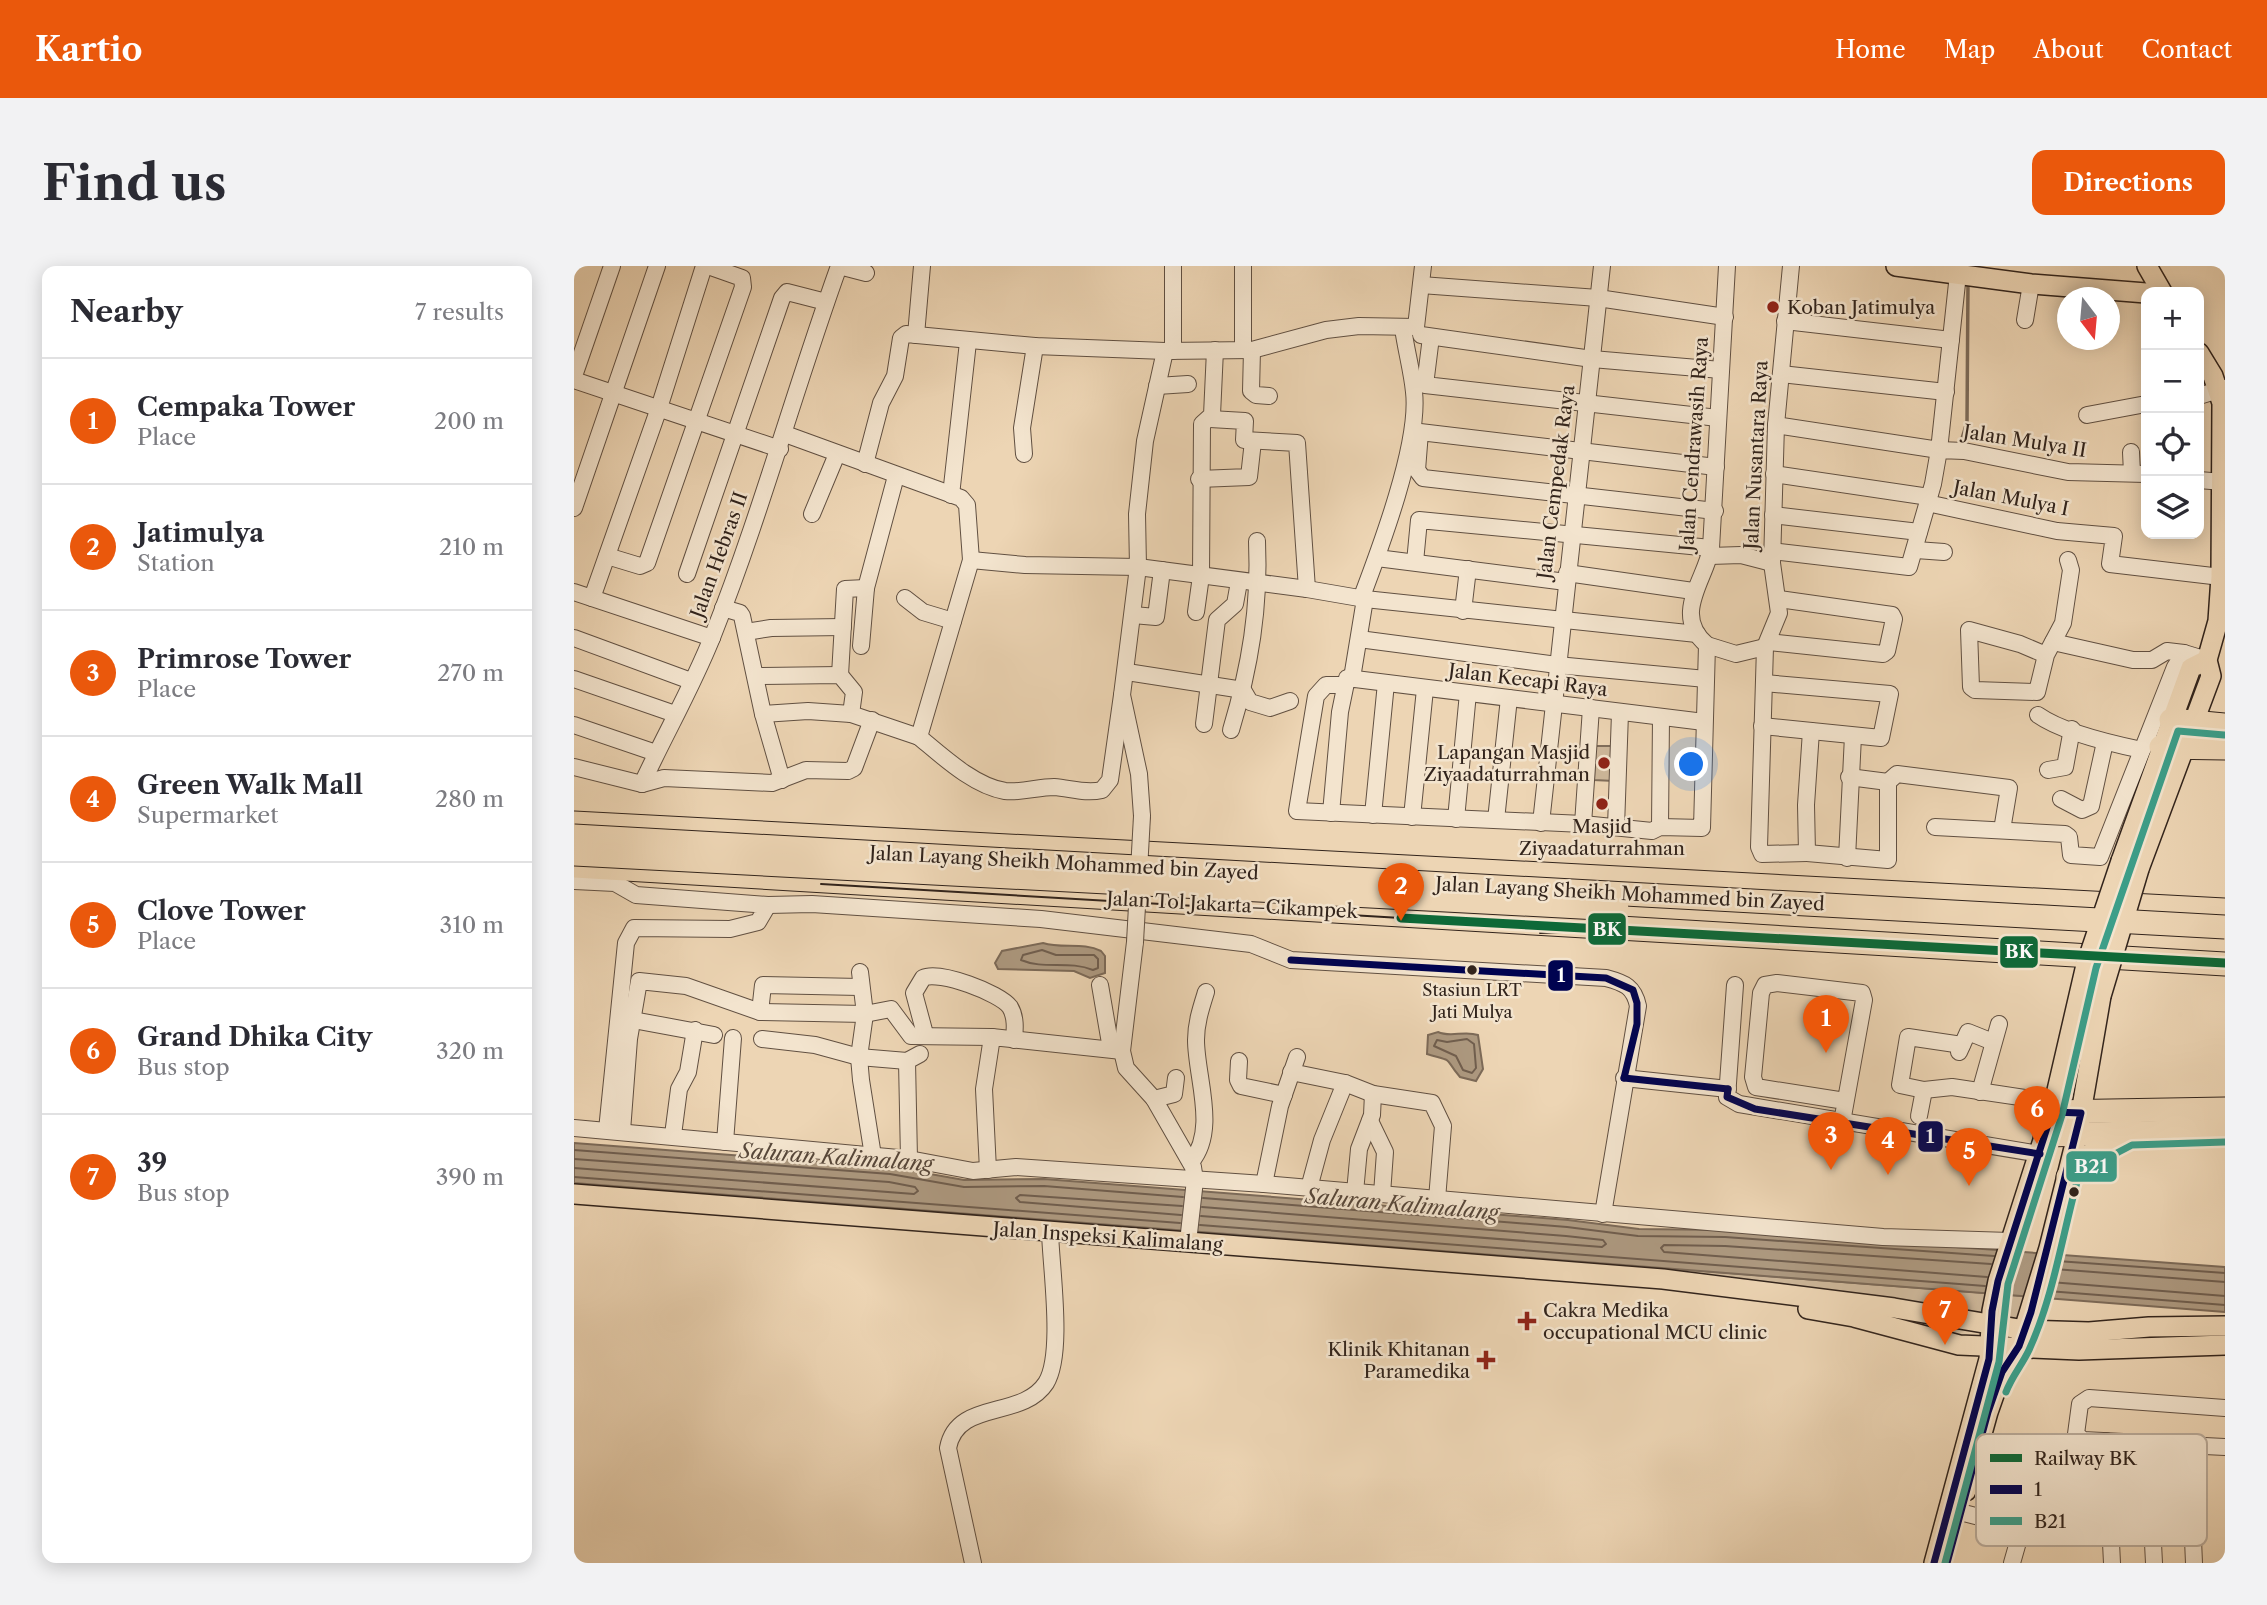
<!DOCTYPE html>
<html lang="en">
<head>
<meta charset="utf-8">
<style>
	body { margin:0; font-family:"Libre Caslon Text",serif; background:#f2f2f3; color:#2b2b33 }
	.controls { position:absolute; right:21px; top:21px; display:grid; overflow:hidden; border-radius:14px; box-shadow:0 4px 18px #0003 }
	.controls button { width:63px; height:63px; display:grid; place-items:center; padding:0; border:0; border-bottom:2px solid #e1e1e2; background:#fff; color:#2b2b33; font:35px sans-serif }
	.compass { position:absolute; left:1483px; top:21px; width:63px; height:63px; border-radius:50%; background:#fff; box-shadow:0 4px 18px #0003; rotate:164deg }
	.you { position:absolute; left:1118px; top:499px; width:24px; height:24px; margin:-18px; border:5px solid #fff; border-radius:50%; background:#1a73e8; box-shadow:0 0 0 10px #1a73e833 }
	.badge { display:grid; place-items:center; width:46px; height:46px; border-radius:50%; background:#ea580c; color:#fff; font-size:23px; font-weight:700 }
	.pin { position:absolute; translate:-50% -58px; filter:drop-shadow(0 2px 4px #0008) }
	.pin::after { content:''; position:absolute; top:37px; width:24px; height:21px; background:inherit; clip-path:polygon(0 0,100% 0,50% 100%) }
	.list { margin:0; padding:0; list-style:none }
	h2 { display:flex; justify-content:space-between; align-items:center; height:91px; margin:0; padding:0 28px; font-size:30px }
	h2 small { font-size:23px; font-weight:400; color:#7c7c81 }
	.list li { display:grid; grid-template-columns:46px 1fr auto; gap:21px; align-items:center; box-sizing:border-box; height:126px; padding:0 28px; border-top:2px solid #e1e1e2 }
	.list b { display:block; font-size:26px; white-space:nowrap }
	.list p { margin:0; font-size:23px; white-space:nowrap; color:#7c7c81 }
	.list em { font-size:23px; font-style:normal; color:#7c7c81 }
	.icon { flex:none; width:38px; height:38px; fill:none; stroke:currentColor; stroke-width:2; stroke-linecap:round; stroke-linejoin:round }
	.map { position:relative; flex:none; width:1651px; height:1297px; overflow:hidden; border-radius:14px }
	header { display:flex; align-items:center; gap:42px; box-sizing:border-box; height:98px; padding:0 35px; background:#ea580c; color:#fff }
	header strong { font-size:33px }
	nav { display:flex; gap:38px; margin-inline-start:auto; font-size:24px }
	.intro { display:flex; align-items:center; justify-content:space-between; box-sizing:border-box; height:168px; padding:0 42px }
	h1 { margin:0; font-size:49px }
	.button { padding:18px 32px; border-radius:14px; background:#ea580c; color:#fff; font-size:24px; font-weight:700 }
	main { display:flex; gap:42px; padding:0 42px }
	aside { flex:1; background:#fff; border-radius:14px; box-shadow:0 4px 18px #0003 }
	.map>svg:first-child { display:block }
</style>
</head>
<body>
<header>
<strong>Kartio</strong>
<nav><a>Home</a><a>Map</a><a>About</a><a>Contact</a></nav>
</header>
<div class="intro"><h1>Find us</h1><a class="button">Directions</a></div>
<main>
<aside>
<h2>Nearby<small>7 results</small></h2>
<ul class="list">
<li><span class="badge">1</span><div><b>Cempaka Tower</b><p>Place</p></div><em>200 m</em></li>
<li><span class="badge">2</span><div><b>Jatimulya</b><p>Station</p></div><em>210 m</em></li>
<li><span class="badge">3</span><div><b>Primrose Tower</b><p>Place</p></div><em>270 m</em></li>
<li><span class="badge">4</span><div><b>Green Walk Mall</b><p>Supermarket</p></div><em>280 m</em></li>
<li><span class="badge">5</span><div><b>Clove Tower</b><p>Place</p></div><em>310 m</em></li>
<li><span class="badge">6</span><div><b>Grand Dhika City</b><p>Bus stop</p></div><em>320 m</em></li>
<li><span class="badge">7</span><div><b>39</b><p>Bus stop</p></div><em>390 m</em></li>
</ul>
</aside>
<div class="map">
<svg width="1651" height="1297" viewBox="0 0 1651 1297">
	<rect width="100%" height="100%" fill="#edd5b4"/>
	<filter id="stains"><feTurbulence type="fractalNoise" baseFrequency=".00286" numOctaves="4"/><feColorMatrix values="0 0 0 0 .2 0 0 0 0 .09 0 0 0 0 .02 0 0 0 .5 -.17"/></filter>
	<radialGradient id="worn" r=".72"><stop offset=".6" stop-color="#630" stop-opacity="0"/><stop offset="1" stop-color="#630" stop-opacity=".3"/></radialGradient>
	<g fill="#cdb79a" stroke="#806e5b" stroke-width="2">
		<path d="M1021,480H1041L1040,515L1020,514Z"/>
		<path d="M0,917L1462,1031L1451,1064L1204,1027L0,928Z"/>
	</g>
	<g fill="#ad9980" stroke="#7c6a58" stroke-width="2">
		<path d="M469,677C488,683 509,676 527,685L531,690V707L516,712L500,705L424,703L421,697L428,685Z"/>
		<path d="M864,766C877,772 890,764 904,769L909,803L902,815L886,811C868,790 883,797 853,788L854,769Z"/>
		<path d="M0,877L317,901L390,914L470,913L994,954L1065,963L1151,964L1651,1001V1046L0,917Z"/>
	</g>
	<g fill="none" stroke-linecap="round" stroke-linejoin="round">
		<g stroke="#705e4e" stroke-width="2">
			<path d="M468,684L482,689H520L524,693V702L519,704C495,694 470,704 447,694L449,689Z"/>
			<path d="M893,773L900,778L902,802L898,807L889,804L882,790L860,780L863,774L873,776Z"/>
			<path d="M0,884L316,908L390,921L470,920L609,931"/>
			<path d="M0,893L315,916L341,921L344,925L340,928L0,902"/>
			<path d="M0,911L606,957"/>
			<path d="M629,932L993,961L1064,970L1151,971L1420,990"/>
			<path d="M607,949L446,936L442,932L446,929L608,940"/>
			<path d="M627,950L1028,981L1032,978L1029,974L992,970L628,941"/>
			<path d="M626,959L1411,1020"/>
			<path d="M1483,995L1651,1007"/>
			<path d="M1480,1003L1651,1016"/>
			<path d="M1413,1011L1090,986L1087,982L1090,979L1151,980L1417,998"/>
			<path d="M1476,1016L1651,1030"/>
			<path d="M1474,1025L1651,1039"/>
		</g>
		<path stroke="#7c6a58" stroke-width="3.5" d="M1386,179L1393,156L1394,16"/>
		<defs>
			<g id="minor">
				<path d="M265,0L292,7"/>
				<path d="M599,0V85"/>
				<path d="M669,0V84"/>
				<path d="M1217,0L1202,159L1198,297L1205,347L1191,381L1185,581L1188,588L1233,587L1232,539L1237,465"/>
				<path d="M847,19L1024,32L1151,51"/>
				<path d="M1451,54L1457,18"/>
				<path d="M1211,55L1377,74"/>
				<path d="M842,61L849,0"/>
				<path d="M342,69L348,0"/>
				<path d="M847,69L1018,93L1147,104"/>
				<path d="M857,71L851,119L1144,152"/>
				<path d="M678,84L677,125L682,129L695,130"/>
				<path d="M1207,108L1372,126"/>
				<path d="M0,110L38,0"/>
				<path d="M0,114L206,183"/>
				<path d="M583,120L614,118"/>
				<path d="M1625,130L1651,122"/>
				<path d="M1513,149L1572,138"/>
				<path d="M636,153L671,155L670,174L723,177L733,323"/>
				<path d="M1202,159L1365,184L1384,8"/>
				<path d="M211,168L387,232L393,239L397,294L345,471C368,490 400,520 431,525C447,527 464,521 480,521C496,522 511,528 528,524L536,514L548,429"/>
				<path d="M1557,186L1558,207"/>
				<path d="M450,188L448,162L461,80"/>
				<path d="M291,198L307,137L321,110L327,72L332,68L461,80L591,85L678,84L752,64L785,60L842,61"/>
				<path d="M1200,208L1355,231"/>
				<path d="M625,213L675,211L679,175"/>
				<path d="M1625,214L1649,216"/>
				<path d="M377,229L394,76"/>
				<path d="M1353,237L1483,265L1540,270L1536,298L1647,311"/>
				<path d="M0,242L83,0"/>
				<path d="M1141,245L849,212L843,204L846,166L1142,201"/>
				<path d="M238,248L263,188"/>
				<path d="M1199,249L1345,266"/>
				<path d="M1342,284L1370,286"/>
				<path d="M1198,285L1335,301L1359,218L1365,184L1390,185L1494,206L1572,208"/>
				<path d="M33,290L66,300L73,297L169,21L168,12L134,0"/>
				<path d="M1136,290L1167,289L1198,297"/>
				<path d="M803,292L992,316"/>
				<path d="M397,294L451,299L564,301L733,323L791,333L1123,368"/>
				<path d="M841,296L845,254L1137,282"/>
				<path d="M993,307L1119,325"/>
				<path d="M113,308L208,32L213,26L252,36"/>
				<path d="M0,326L138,372"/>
				<path d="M18,332L85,142L130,0"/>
				<path d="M331,332L349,346L379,355"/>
				<path d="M787,333C806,283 846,177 840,126C838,105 832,84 829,62"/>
				<path d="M149,342L166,347L168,350L189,448L208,514"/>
				<path d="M889,345L894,303"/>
				<path d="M622,346L627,310L628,158L638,149L641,84"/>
				<path d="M559,349L582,351L588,304"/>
				<path d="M172,366L197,362L269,361"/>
				<path d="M0,372L117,415"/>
				<path d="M785,373L983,399L1132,413"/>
				<path d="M1195,376L1309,388L1313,385L1320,353L1318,349L1205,333"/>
				<path d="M1479,376L1559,394H1578L1593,385L1610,387"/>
				<path d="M1133,379L1162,388L1191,381"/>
				<path d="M287,380L292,322L322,210"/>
				<path d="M1472,389L1446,378L1395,364L1397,421L1401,424L1463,426L1472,389L1489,357L1497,304L1494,294"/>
				<path d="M553,406L669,424L676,436L696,442L716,435"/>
				<path d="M266,409L271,323L292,322"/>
				<path d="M182,410L266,409L280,426L277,448"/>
				<path d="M778,412L791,333"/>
				<path d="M0,413L101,448"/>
				<path d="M771,419H752L742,430L723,545L1009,558L1078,565L1086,561L1128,562L1133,379C1097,349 1132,313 1137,282L1153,0"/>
				<path d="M189,448L234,445L277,448L345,471"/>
				<path d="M1464,449C1488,466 1539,478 1568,484"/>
				<path d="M630,458L643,354L661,338L665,316"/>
				<path d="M0,459L82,487"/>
				<path d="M1188,460L1307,472L1316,428L1190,417"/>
				<path d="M657,464C676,401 686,341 683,275"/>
				<path d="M0,501L68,518L90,512L198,517L232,504L274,505L280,502L298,454"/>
				<path d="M1474,504L1491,501L1498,463"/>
				<path d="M1275,511L1314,516"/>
				<path d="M68,518C91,468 119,420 139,369C187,248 221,122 265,0"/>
				<path d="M1487,533L1508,544L1517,540L1531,476"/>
				<path d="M757,547L766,446L773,412L1130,456"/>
				<path d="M799,549L812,417"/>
				<path d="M568,550L565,508L548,429L564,301L563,248L571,175L591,85"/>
				<path d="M838,551L851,423"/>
				<path d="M882,553L894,427"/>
				<path d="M922,554L935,432"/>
				<path d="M967,557L1028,0"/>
				<path d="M1009,558L1017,442"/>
				<path d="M1042,561L1046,447"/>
				<path d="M1086,561L1087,451"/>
				<path d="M1361,561L1491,568L1495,571L1497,589L1526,591L1601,401L1610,387L1633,394"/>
				<path d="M1233,587L1314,594V516L1323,508L1435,522L1428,564"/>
				<path d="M1273,592L1279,470"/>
				<path d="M0,615L41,617L62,629L194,639L184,656L156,663L60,662L52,677L33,864"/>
				<path d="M194,639L238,638L467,653L677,678L717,694L1032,712C1051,717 1060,721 1064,740L1029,948"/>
				<path d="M561,676L548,785L552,802L580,833L619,901L621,914L614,976"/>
				<path d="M286,706L291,748L285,791L287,814L299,890"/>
				<path d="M526,719L537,783"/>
				<path d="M1161,719L1153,831L1165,838L1466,888"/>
				<path d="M186,746L189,719L286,721"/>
				<path d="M59,754L140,769"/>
				<path d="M351,768L340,727L349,712C365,704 426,727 436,741C442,751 441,763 440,774"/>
				<path d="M188,773L241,779L285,791L333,795"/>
				<path d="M1388,779L1334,771L1326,819L1350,824L1378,821L1465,834"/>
				<path d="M1385,786L1394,766L1419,776"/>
				<path d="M665,795L664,814L667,820L710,829"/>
				<path d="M717,806L771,817L799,828L858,837L869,860L863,933"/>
				<path d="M1050,812L1154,823"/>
				<path d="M1406,826L1425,758"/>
				<path d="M580,833L600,828L602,812"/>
				<path d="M1345,850L1350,824"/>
				<path d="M796,855L811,886L808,928"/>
				<path d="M1268,856L1290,734L1288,727L1203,717L1191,719L1187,727L1179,811L1182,821L1271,835"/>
				<path d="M0,862L335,893L399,905L442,901L690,918L1309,971L1436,975"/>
				<path d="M48,865L55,773L65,715L112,720L186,746L291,748L317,743L337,770L418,771"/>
				<path d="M99,869L105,823L114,806L121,764"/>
				<path d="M151,876L159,772"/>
				<path d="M335,893L333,795L346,788"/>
				<path d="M617,896C644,864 622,811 622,774C622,757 627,742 632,726"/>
				<path d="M414,904L410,823L418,771L548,785"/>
				<path d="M690,918L706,840L723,791"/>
				<path d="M735,922L748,874L771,817"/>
				<path d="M781,926L785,883L798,849L799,828"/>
				<path d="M1651,1142L1515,1132L1506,1138L1502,1168L1509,1174L1651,1181"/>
				<path d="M1532,1175L1538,1297"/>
				<path d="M1574,1177L1580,1297"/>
				<path d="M1615,1179L1620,1297"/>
				<path d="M1386,1246L1448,1262L1438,1297"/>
				<path d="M399,1297L374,1182C383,1133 448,1154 472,1117C490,1088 477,1003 476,966"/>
			</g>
			<g id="major">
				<path d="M1322,0L1457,18L1572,27"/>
				<path d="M1573,0L1588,26"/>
				<path d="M1547,595L1617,402L1633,394"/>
				<path d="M1565,603L1637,410L1633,394L1644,355L1647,311L1648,137L1639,110L1625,87"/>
				<path d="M0,928L1089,1013L1320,1042L1451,1064L1515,1066L1575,1061L1651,1060"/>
				<path d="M1234,1043L1280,1051L1385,1079L1505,1084L1651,1079"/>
				<path d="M1392,1225L1414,1146L1428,1106L1445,1080L1475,982L1503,870L1527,730"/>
				<path d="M1360,1297L1415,1093L1418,1045L1424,1015L1478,846L1512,699"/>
			</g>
			<g id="highway">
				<path d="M1597,454L1651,459"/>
				<path d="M1587,481L1651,482"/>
				<path d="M0,557L1651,644"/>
				<path d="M0,600L1651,698"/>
				<path d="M1478,846L1651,843"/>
				<path d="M1471,869L1651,865"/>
				<path d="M1494,911L1512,892L1550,872"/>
			</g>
		</defs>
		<use href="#minor" stroke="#615042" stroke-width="18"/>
		<use href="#major" stroke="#32241c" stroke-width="22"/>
		<use href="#highway" stroke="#32241c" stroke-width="25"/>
		<use href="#minor" stroke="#f3e4ce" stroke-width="16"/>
		<use href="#major" stroke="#edd5b4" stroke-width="19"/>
		<use href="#highway" stroke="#edd5b4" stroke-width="23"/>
		<g stroke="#32241c" stroke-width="2">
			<path d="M247,618L827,652"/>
			<path d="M966,667L1037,664"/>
		</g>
		<defs>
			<path id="minor-bridge" d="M561,676L568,550"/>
			<g id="major-bridge">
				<path d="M1512,699L1547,595"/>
				<path d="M1527,730L1565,603"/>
			</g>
			<g id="highway-bridge">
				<path d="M0,570L1651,661"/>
				<path d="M0,588L1043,643"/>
			</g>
		</defs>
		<use href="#minor-bridge" stroke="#615042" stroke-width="18" stroke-linecap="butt"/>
		<use href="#major-bridge" stroke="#32241c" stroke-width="22" stroke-linecap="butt"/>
		<use href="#highway-bridge" stroke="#32241c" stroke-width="25" stroke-linecap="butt"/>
		<use href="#minor-bridge" stroke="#f3e4ce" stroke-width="16"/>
		<use href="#major-bridge" stroke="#edd5b4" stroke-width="19"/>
		<use href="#highway-bridge" stroke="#edd5b4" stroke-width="23"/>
		<defs>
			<g id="bus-1">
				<path d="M717,694L1032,712L1059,724L1063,737V758L1050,812"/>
				<path d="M1050,812L1154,823"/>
				<path d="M1154,823L1153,831L1181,843L1466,888"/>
				<path d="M1360,1297L1415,1093L1418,1045L1424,1015L1478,846L1507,847L1457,1046L1445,1080L1428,1106L1414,1146L1373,1297"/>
			</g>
			<g id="bus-2">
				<path d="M1432,1126C1438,1110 1448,1099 1455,1084C1479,1032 1488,971 1503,916L1518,900L1558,879L1651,876"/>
				<path d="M1371,1297L1425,1096L1434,1018L1488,849L1522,702L1604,465L1650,469"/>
			</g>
		</defs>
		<use href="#bus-1" stroke="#f3e4ce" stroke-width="12"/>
		<use href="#bus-2" stroke="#f3e4ce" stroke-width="12"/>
		<use href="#bus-1" stroke="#000350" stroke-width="7"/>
		<use href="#bus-2" stroke="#3c9e89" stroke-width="7"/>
		<defs>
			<path id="rail-1" d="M827,652L1651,697"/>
		</defs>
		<use href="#rail-1" stroke="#f3e4ce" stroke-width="14"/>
		<use href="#rail-1" stroke="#0e6938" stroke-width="9"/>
	</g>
	<g fill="#8f2418" stroke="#f3e4ce" stroke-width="2.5">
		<circle cx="1199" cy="41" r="7"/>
		<circle cx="1030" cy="497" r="7"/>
		<circle cx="1028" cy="538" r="7"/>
		<path d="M949.5 1044.5h7v7h7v7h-7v7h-7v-7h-7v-7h7z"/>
		<path d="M908.5 1083.5h7v7h7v7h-7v7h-7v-7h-7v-7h7z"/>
	</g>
	<g fill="#32241c" stroke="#f3e4ce" stroke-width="2.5">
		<circle cx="898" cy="704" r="6"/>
		<circle cx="1500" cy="926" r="6"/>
	</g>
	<g text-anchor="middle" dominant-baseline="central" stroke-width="5" stroke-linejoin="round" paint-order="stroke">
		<g font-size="17" fill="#32241c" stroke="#f3e4ce">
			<text x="898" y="724">Stasiun LRT<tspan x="898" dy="22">Jati Mulya</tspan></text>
		</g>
		<g font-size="19" fill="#32241c" stroke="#f3e4ce" text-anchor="start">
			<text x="1213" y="41">Koban Jatimulya</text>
			<text x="1016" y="486" text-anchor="end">Lapangan Masjid<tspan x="1016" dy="22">Ziyaadaturrahman</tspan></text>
			<text x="1028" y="560" text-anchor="middle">Masjid<tspan x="1028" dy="22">Ziyaadaturrahman</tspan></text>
			<text x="969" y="1044">Cakra Medika<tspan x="969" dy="22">occupational MCU clinic</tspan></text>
			<text x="896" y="1083" text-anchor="end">Klinik Khitanan<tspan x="896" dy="22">Paramedika</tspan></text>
		</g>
		<g font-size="19" fill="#32241c" stroke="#f3e4ce">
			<text transform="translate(1451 175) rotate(9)">Jalan Mulya II</text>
			<text transform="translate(1120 178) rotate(-86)">Jalan Cendrawasih Raya</text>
			<text transform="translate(1182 189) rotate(-87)">Jalan Nusantara Raya</text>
			<text transform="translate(982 216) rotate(-83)">Jalan Cempedak Raya</text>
			<text transform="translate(1437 232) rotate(11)">Jalan Mulya I</text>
			<text transform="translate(145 289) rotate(-70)">Jalan Hebras II</text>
			<text transform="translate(954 414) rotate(7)">Jalan Kecapi Raya</text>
			<text transform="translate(490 597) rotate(3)">Jalan Layang Sheikh Mohammed bin Zayed</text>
			<text transform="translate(1056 628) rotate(3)">Jalan Layang Sheikh Mohammed bin Zayed</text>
			<text transform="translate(658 639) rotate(3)">Jalan Tol Jakarta–Cikampek</text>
			<text transform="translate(534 971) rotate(4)">Jalan Inspeksi Kalimalang</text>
		</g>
		<g font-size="21" font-style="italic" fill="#57473a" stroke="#f3e4ce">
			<text transform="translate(262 891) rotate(4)">Saluran Kalimalang</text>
			<text transform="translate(828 938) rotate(5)">Saluran Kalimalang</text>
		</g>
	</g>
	<rect x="1402" y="1168" width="231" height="112" rx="10" fill="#f3e4ce" stroke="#b9aa99" stroke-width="2"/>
	<rect x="1416" y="1188" width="32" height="8" fill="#0e6938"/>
	<rect x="1416" y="1219" width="32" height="9" fill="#000350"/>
	<rect x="1416" y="1251" width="32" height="8" fill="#3c9e89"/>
	<g font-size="19" fill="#32241c">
		<text x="1460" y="1199">Railway BK</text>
		<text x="1460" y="1230">1</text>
		<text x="1460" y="1262">B21</text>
	</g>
	<g stroke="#f3e4ce" stroke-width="2.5">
		<rect x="1013" y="646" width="40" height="34" rx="7" fill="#0e6938"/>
		<rect x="1425" y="669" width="40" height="34" rx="7" fill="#0e6938"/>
		<rect x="973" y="693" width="27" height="33" rx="7" fill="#000350"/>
		<rect x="1343" y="854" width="27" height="33" rx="7" fill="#000350"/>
		<rect x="1491" y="884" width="53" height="33" rx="7" fill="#3c9e89"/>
	</g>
	<g font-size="19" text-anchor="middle" font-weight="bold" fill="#fff">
		<text x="1033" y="670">BK</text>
		<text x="1445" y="692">BK</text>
		<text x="987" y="716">1</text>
		<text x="1356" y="877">1</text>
		<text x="1517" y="907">B21</text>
	</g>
	<rect width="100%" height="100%" filter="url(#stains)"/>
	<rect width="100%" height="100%" fill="url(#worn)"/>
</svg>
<div class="controls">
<button>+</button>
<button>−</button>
<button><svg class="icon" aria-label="locate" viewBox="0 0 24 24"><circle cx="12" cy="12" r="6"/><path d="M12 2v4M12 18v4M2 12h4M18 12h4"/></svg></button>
<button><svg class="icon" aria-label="layers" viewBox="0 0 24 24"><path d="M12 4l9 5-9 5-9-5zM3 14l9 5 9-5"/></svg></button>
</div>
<svg class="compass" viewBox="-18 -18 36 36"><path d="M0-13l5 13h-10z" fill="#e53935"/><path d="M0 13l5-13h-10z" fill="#7c7c81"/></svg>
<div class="you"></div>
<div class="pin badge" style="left:1252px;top:787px">1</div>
<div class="pin badge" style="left:827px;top:655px">2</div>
<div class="pin badge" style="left:1257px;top:904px">3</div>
<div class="pin badge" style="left:1314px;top:909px">4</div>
<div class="pin badge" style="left:1395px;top:920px">5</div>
<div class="pin badge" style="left:1463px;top:878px">6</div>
<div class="pin badge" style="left:1371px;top:1079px">7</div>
</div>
</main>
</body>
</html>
